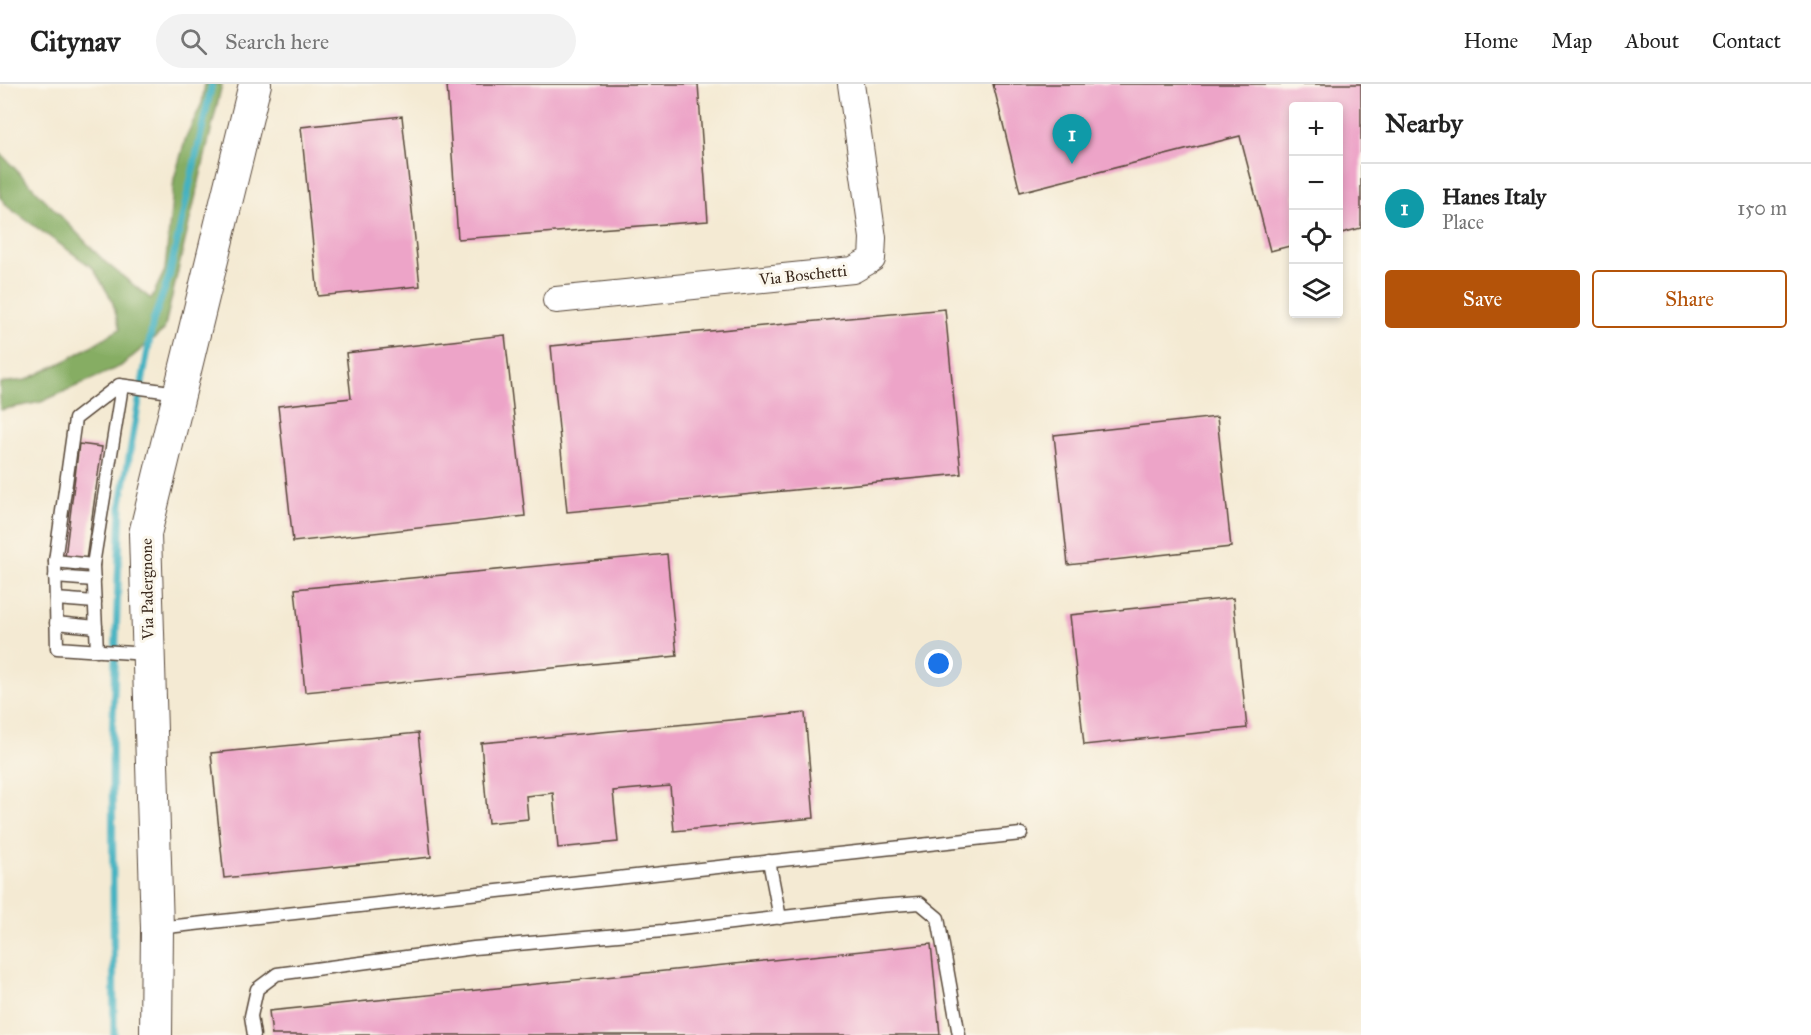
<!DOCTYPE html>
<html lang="en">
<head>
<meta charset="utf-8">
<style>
	body { margin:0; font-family:"IM FELL Great Primer",serif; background:#f2f2f2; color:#222 }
	.controls { position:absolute; right:18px; top:18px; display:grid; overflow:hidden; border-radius:6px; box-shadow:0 3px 9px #0003 }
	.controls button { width:54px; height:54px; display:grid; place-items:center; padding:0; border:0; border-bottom:2px solid #e0e0e0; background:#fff; color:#222; font:30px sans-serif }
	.you { position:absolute; left:939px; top:580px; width:21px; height:21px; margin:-15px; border:4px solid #fff; border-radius:50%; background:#1a73e8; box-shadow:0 0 0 9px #1a73e833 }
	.badge { display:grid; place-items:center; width:39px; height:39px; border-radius:50%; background:#b45309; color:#fff; font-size:20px; font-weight:700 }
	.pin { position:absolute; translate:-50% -50px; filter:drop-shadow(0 2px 3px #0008) }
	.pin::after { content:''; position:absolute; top:32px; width:21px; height:18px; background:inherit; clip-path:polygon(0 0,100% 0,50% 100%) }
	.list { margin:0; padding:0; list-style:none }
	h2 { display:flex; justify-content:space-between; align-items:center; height:78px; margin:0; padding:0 24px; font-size:26px }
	h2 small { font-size:20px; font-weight:400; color:#767676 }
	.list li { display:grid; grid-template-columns:39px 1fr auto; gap:18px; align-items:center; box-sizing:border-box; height:90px; padding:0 24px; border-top:2px solid #e0e0e0 }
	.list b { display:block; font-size:22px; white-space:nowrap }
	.list p { margin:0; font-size:20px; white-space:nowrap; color:#767676 }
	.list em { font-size:20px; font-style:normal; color:#767676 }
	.actions { display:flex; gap:12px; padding:18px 24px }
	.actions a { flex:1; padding:14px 0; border:2px solid #b45309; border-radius:6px; text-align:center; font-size:21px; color:#b45309 }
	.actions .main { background:#b45309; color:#fff }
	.icon { flex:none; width:33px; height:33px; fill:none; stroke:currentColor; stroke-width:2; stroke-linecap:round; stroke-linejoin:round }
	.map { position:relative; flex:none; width:1361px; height:951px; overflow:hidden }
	header { display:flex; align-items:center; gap:36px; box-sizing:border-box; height:84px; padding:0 30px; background:#fff; border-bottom:2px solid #e0e0e0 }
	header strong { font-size:28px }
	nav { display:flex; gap:33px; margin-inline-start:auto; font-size:21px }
	.search { width:420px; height:54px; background:#f2f2f2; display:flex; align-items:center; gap:15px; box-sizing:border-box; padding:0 21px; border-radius:33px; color:#767676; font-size:22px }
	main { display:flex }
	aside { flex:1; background:#fff }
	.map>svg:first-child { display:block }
</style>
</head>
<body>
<header>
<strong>Citynav</strong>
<div class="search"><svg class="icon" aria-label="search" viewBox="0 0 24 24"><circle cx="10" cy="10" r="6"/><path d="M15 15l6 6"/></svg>Search here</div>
<nav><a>Home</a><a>Map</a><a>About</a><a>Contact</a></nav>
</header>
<main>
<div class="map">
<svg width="1361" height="951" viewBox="0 0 1361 951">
	<rect width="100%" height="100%" fill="#fbf7ec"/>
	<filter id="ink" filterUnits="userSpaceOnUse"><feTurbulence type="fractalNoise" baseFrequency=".0167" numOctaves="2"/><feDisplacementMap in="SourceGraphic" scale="12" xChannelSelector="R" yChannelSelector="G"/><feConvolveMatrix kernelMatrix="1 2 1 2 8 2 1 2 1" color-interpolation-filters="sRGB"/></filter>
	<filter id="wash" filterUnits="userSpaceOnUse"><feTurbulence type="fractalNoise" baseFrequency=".008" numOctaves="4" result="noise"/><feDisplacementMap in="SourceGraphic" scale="24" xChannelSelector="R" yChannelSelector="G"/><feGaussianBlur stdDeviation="1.35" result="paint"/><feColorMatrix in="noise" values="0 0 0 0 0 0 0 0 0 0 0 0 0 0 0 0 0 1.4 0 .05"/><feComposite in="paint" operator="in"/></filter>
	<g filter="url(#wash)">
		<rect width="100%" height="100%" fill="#f4ead3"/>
		<path fill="#86ad63" stroke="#606c40" stroke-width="1.5" d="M205,0H222L164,246L121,282L41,318L0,326V299L26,296L69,275L120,245L112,216L93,184L8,123L0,113V69L105,178L151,215L165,186L174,95L186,53L202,19Z"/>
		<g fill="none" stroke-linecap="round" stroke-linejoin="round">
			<path stroke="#45b2c1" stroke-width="7" d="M114,951L112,658L121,419L153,237L169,193L212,0"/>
		</g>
		<g id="blocks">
			<g fill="#eda4c8">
				<path d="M464,0H698L708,137L458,155L447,1Z"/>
				<path d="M993,0H1361V144L1338,150V22H1294V161L1270,167L1240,52L1020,108Z"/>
				<path d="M402,32L420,202L318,212L301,43Z"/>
				<path d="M945,225L961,390L567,428L551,262Z"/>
				<path d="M505,251L525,432L293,458L278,322L351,314L346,269Z"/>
				<path d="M1217,333L1231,463L1068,481L1054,351Z"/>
				<path d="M79,360L102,363L86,476L65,473Z"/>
				<path d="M667,470L677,572L305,608L295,505Z"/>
				<path d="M1233,514L1247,644L1084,661L1070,531Z"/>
				<path d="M805,629L814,734L674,747L670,702L613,707L618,758L558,764L553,709L526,712L528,735L488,739L481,659Z"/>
				<path d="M418,649L431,773L224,794L211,669Z"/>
				<path d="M931,860L940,951H272L269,927Z"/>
			</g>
		</g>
	</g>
	<g filter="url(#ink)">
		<use href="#blocks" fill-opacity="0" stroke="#574739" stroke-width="1.5"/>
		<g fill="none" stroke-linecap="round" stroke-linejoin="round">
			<defs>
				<g id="service">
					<path d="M55,477L93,481"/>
					<path d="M55,493L94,496"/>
					<path d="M56,515L95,518"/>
					<path d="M56,539L96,543"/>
					<path d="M97,567L93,481L122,302"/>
					<path d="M147,570L57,564L55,477L75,335L119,301L178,309"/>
					<path d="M769,777L780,834"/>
					<path d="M158,844L1021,750"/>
					<path d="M254,951L251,932L257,905L277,890L474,864L663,847L878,822L920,819L938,834L959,951"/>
				</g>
				<path id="minor" d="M556,216L853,186L872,175L873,154L851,0"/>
				<path id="tertiary" d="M156,951L157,844L145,450L255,0"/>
			</defs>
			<use href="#service" stroke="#574739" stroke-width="15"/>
			<use href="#minor" stroke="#574739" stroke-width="28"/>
			<use href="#tertiary" stroke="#574739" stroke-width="34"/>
			<use href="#service" stroke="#fff" stroke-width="12"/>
			<use href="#minor" stroke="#fff" stroke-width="26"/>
			<use href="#tertiary" stroke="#fff" stroke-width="32"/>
		</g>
	</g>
	<g text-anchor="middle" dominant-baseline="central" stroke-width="6" stroke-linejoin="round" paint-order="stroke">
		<g font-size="16" fill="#3b2a1e" stroke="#fbf7ec">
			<text transform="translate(803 191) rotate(-6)">Via Boschetti</text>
			<text transform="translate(147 505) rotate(-91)">Via Padergnone</text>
		</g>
	</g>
</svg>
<div class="controls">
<button>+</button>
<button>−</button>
<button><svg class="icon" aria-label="locate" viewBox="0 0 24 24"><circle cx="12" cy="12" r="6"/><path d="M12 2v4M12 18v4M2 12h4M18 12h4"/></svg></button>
<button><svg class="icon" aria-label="layers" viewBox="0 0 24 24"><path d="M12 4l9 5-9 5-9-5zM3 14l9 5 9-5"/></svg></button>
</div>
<div class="you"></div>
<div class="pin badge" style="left:1072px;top:80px;background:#0f9aa8">1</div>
</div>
<aside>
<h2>Nearby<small></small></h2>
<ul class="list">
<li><span class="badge" style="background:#0f9aa8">1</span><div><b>Hanes Italy</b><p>Place</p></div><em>150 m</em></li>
</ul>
<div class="actions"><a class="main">Save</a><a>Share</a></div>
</aside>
</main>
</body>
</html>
